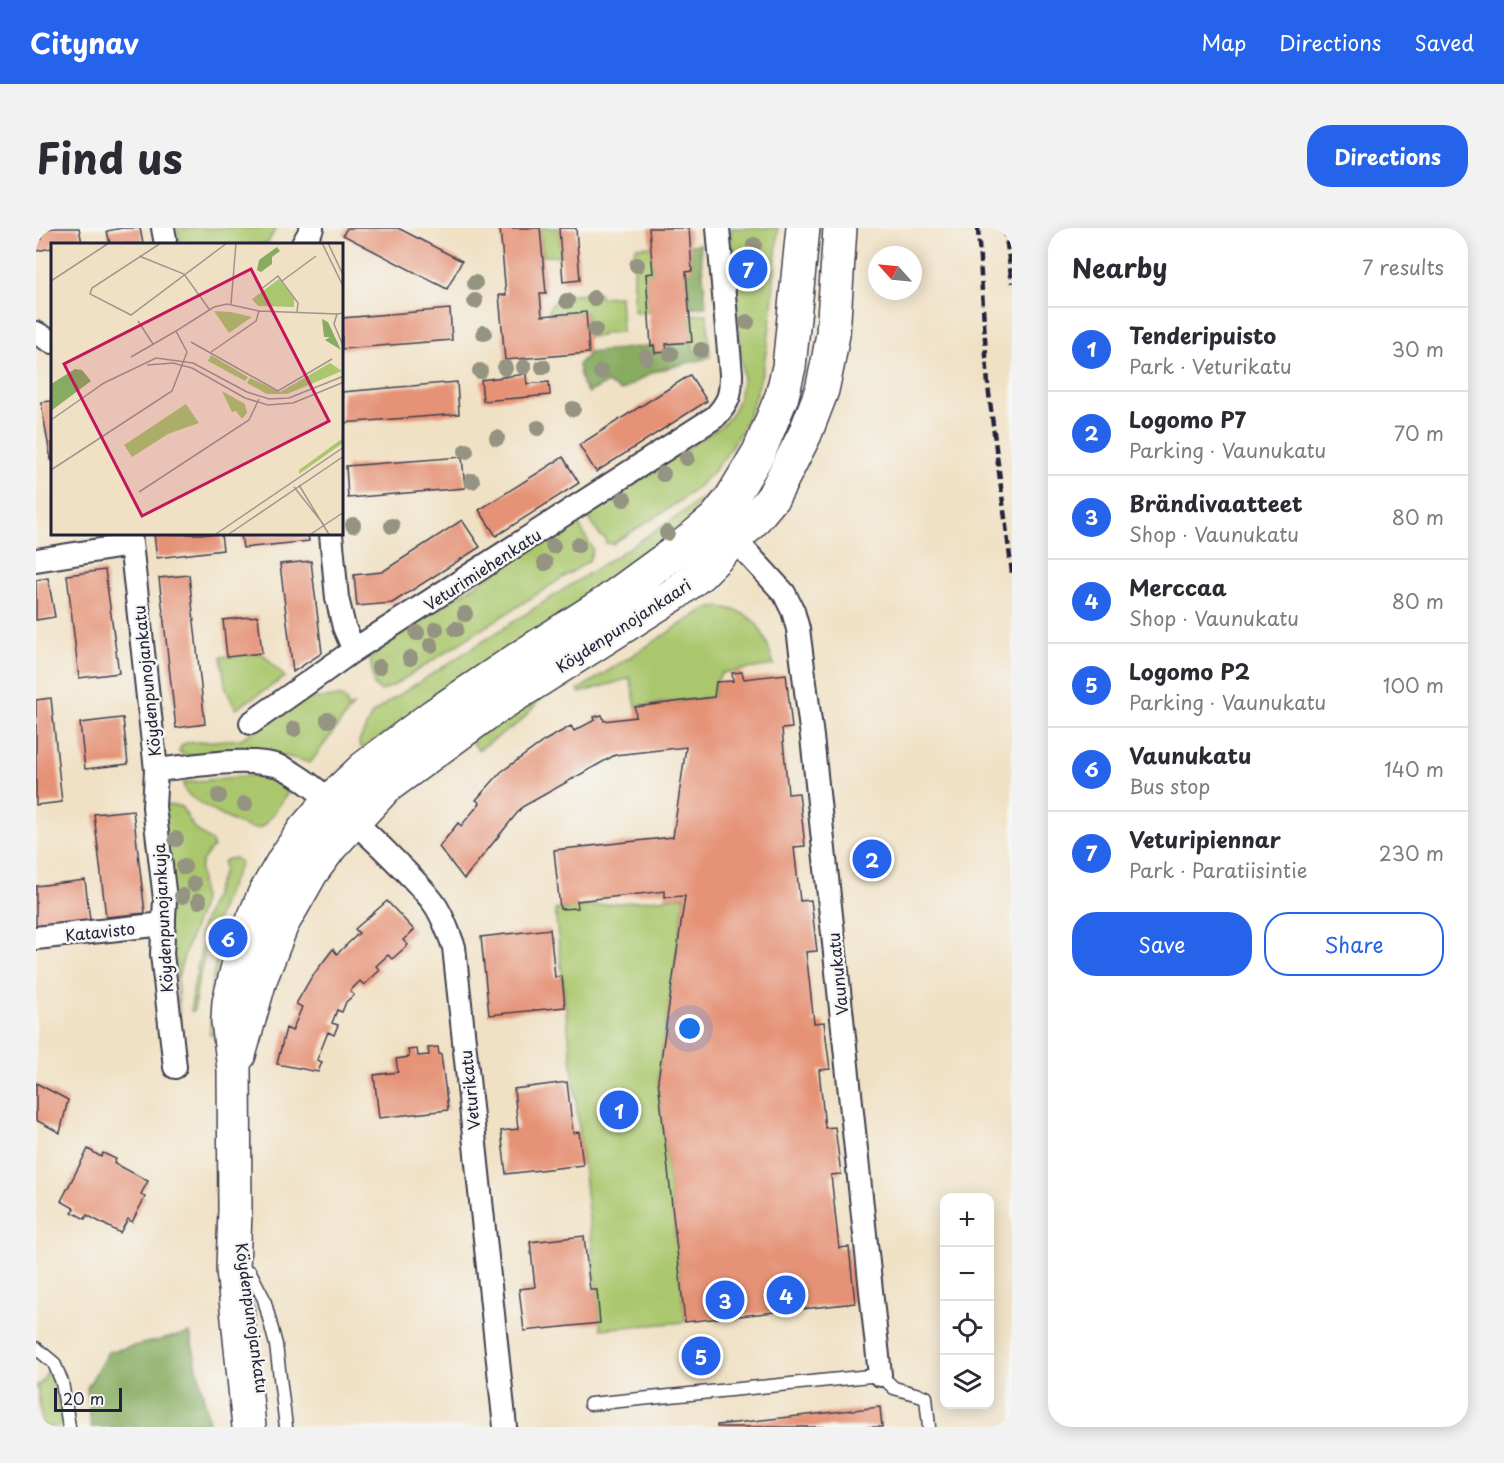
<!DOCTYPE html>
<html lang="en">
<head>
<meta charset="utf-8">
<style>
	body { margin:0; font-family:"Playpen Sans",sans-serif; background:#f2f2f3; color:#2b2b33 }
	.controls { position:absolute; right:18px; bottom:18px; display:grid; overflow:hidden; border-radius:12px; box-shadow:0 3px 15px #0003 }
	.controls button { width:54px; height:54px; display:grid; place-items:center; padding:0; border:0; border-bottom:2px solid #e1e1e2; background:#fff; color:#2b2b33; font:30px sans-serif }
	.compass { position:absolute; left:832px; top:18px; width:54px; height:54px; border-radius:50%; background:#fff; box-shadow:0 3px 15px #0003; rotate:297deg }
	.scale { position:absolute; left:18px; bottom:15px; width:68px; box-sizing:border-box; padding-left:6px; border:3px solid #22223b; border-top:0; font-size:16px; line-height:21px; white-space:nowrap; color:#22223b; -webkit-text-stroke:4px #f6f6f2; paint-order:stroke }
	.you { position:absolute; left:654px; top:801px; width:21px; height:21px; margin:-15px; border:4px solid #fff; border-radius:50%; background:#1a73e8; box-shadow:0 0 0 9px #1a73e833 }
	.badge { display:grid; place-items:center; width:39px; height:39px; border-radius:50%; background:#2563eb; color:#fff; font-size:20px; font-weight:700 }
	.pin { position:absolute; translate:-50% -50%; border:3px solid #fff; box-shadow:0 2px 6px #0006 }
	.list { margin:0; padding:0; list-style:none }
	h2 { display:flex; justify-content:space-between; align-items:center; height:78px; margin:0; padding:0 24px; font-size:26px }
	h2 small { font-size:20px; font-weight:400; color:#7c7c81 }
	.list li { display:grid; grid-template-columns:39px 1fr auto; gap:18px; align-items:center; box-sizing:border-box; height:84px; padding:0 24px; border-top:2px solid #e1e1e2 }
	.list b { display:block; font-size:22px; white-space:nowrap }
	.list p { margin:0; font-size:20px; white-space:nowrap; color:#7c7c81 }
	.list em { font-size:20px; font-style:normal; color:#7c7c81 }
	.actions { display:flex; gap:12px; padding:18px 24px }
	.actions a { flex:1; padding:14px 0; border:2px solid #2563eb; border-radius:24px; text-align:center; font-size:21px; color:#2563eb }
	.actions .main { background:#2563eb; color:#fff }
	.icon { flex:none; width:33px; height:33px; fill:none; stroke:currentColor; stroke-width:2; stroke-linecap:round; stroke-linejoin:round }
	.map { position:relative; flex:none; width:976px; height:1199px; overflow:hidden; border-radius:24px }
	header { display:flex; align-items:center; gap:36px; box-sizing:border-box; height:84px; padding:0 30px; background:#2563eb; color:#fff }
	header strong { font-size:28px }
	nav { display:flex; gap:33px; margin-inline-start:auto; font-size:21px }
	.intro { display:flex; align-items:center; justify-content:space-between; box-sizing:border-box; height:144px; padding:0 36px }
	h1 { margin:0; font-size:42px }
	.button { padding:15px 27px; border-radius:24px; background:#2563eb; color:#fff; font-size:21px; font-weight:700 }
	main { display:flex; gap:36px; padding:0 36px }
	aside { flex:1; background:#fff; border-radius:24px; box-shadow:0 3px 15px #0003 }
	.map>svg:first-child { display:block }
</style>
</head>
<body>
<header>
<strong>Citynav</strong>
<nav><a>Map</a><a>Directions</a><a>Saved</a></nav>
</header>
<div class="intro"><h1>Find us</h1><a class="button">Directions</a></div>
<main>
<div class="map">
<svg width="976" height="1199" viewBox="0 0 976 1199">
	<rect width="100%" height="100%" fill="#f6f6f2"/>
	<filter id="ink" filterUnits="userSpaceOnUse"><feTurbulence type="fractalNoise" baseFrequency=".0167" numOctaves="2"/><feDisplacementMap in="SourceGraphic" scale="12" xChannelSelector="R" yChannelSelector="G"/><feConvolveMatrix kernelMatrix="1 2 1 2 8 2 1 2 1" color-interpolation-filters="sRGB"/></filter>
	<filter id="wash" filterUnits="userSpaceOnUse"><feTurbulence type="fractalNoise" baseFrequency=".008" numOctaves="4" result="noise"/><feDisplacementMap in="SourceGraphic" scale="24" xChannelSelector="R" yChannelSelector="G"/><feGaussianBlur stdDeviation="1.35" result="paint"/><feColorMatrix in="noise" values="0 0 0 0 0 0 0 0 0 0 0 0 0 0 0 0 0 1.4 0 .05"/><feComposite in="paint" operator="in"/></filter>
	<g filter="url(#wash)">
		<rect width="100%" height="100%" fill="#f0e1c5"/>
		<g fill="#aac76d" stroke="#667454" stroke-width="1.5">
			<path d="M141,0H240L231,16H144Z"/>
			<path d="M504,0H523L525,28H507Z"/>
			<path d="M694,0H742C734,97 737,200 652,267C628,285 601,300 576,316L570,315L569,310L564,308L551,287L685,198C700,185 703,170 707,151Z"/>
			<path d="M615,18L617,45L610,46L613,83L602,85L598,83V23L601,19Z"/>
			<path d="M563,64L564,69L584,68L586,104L566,105V108L552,109L550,84L512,87L514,79L524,67Z"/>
			<path d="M671,86L674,129L668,131L657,122L653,87Z"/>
			<path d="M682,258L690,264L662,296L326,521L323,514L336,486L352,474L641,289Z"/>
			<path d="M540,292L555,318L557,322L553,333L355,459L345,463L338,458L334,430L371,401Z"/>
			<path d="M683,379C722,384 727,402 738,437L686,445L680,454L678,469L600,478L594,450L544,465L542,462L669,381Z"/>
			<path d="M226,425L249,449L200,481L190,461L185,429Z"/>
			<path d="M501,468L504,472L484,494L442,522L434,511Z"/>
			<path d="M300,469H306L311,474V480L317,478L274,535C228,519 199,524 152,528L143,524L145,518L150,515L205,511L271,471Z"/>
			<path d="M217,547L237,552L252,564C247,572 231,597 223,600C213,605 157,573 150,564C148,561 148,558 147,555Z"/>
			<path d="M127,577L145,578L158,600L176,614L178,620L175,621L166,633L164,641L167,673L148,728L141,752L144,798L139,732L132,730Z"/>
			<path d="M199,630L205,634C183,682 163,730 158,783H155L157,763L166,717L163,705L188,642L187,634L192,631Z"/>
			<path d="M649,668L622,852L649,1094L565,1101L519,682Z"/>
			<path d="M181,729L193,732L180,806L174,807C173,780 174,756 181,729Z"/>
			<path d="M12,1143L20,1160L28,1199H7L1,1158L2,1156L4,1157Z"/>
		</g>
		<g fill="#87ac60" stroke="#54674e" stroke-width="1.5">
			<path d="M664,16L670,78L653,80L650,44L656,43L654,17Z"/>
			<path d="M656,114L657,122L668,131L617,144L585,163L571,155L552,165L546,156L542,137L553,125L618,117L619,125H631L630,116Z"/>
			<path d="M154,1105L174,1199H55L51,1160L72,1124Z"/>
		</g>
		<g id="blocks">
			<g fill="#e59276">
				<path d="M17,0H43L46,15L16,16V20L0,23V12L6,11L4,2Z"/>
				<path d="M86,0H104L107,16H74L71,3Z"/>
				<path d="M311,0H362L426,33L411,61L307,7Z"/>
				<path d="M464,0H504L510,65H504L506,88L550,84L553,125L469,132L463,67H470Z"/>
				<path d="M523,0H540L544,52L527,54Z"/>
				<path d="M613,0H653L656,43L650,44L656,114L630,116L631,124L619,125L618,117L615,118L610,46L617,45Z"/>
				<path d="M414,81L416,112L306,121V90Z"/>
				<path d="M490,146L491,156L513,154L514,167L447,173L445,152Z"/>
				<path d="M654,147L671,173L560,244L543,217Z"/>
				<path d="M421,154L423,186L306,195V164Z"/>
				<path d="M16,173V233H15L5,174Z"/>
				<path d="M426,229L429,260L312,270L310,238Z"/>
				<path d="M527,229L543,255L460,308L443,282Z"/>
				<path d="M426,292L444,319L356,375L321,378L318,347L346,344Z"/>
				<path d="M118,306H185L187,322L121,330Z"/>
				<path d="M205,306H272L273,313L207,320Z"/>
				<path d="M275,333L286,425L257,444L244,336Z"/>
				<path d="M69,342L83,445L43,450L31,347Z"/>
				<path d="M153,347L169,496L140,500L123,350Z"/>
				<path d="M12,350L19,389L0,392V352Z"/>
				<path d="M222,388L226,425L191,429L187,392Z"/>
				<path d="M706,444L708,451L750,446L756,500L746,501L752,566L763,565L769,618L758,619L764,673L775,672L781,723L770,724L778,795L788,794L794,841L783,842L789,900L799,899L805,946L795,947L803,1020L813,1019L819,1075L649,1094L622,852L649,668L629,669V663L541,673L542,680L524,681L518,622L637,609L650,519L579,527L486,579L428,651L403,619L422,595L425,598L444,575L440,572L465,544L508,513L535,498L538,503L559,492L558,489L566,487L568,493L600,489L599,479L678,469L680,454L697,453L696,445Z"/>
				<path d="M15,470L26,574L0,577V472Z"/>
				<path d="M85,490H87L92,536L49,541L44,495Z"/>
				<path d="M97,582L109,685L70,689L58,586Z"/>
				<path d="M49,652L54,692L0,698V658Z"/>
				<path d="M351,673L378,702L367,712L372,717L356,731L352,727L340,738L344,742L328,757L324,753L314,763L318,767L310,774L306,784L301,782L296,795L302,797L298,807L292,804L281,832L286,834L282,844L241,836L250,800L256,803L266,779L260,776L275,750L297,721L301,726L323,705L319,701Z"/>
				<path d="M514,701L519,749L526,748L529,779L453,787L445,709Z"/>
				<path d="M402,819L403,826H405L412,882L343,890L338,847L362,844L360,831L373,829L372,822L381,821L382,828L393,827L392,820Z"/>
				<path d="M531,854L537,905L543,904L547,937L470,946L465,903L482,901L478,861Z"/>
				<path d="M0,855L32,872L24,905L0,892Z"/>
				<path d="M52,921L65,929L67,925L80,931L78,935L112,953L105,966L109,969L96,994L92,991L84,1005L51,987L49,991L36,984L38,980L25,973Z"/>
				<path d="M548,1008L554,1062H561L564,1095L488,1103L483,1061L499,1059L494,1014Z"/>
				<path d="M844,1179L846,1199H681V1197Z"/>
			</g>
		</g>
	</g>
	<g filter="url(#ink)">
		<use href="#blocks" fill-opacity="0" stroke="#413f50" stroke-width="1.5"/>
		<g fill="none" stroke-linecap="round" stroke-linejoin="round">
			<defs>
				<g id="lane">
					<path d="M214,1044L228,1071L240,1117L250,1199"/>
					<path d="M0,1120L18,1135L26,1154L33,1199"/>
					<path d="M554,1176L844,1147L858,1160L890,1169L893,1199"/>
				</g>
				<g id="street">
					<path d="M127,0L129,11"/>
					<path d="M267,16L276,0"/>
					<path d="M0,105L16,114"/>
					<path d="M690,302L748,365L757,383L762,401L776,509L844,1147"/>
					<path d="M94,306L120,542C157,538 203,529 239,537C271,543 375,645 397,674C407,687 412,704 418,719L469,1199"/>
					<path d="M295,306L301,370L308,399L318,422"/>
					<path d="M0,332L95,317"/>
					<path d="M215,495L318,422L679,189C693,174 695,167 695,146L682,0"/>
					<path d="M120,542L118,579L129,671L126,726L139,839"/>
					<path d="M0,710L128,696"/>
				</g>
				<g id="secondary">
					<path d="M203,827L224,752L246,696L275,645L295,618L350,559L454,483L640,365L664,346L716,294L737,269L769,206L786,162L792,134L797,106L804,0"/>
					<path d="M213,1199L197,1041L199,982L198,841L192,793L193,774L208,714L228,667L248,632L268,602L293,573L328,540L397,488L485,429L568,376L642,322L679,291L695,271L723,224L746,168L753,139L767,0"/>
				</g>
			</defs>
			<use href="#lane" stroke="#413f50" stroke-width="15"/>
			<use href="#street" stroke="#413f50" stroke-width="26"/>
			<use href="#secondary" stroke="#413f50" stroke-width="36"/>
			<use href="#lane" stroke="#fff" stroke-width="12"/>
			<use href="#street" stroke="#fff" stroke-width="22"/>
			<use href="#secondary" stroke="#fff" stroke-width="33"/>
			<g stroke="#22223b" stroke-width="4.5" stroke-dasharray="9 4.5" stroke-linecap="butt">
				<path d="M942,0L952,158L976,345"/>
				<path d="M969,0L976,55"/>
			</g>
		</g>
		<g fill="#959381">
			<circle cx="718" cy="17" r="8"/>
			<circle cx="601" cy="37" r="8"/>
			<circle cx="704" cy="49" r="8"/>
			<circle cx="439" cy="55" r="8"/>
			<circle cx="558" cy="70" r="8"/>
			<circle cx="439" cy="73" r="8"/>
			<circle cx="531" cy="73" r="8"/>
			<circle cx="711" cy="94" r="8"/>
			<circle cx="559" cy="102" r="8"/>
			<circle cx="448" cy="105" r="8"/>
			<circle cx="665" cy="122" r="8"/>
			<circle cx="635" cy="126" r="8"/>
			<circle cx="610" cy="129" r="8"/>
			<circle cx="488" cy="139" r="8"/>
			<circle cx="507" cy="139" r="8"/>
			<circle cx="469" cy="140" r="8"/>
			<circle cx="444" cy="143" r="8"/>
			<circle cx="565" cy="144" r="8"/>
			<circle cx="537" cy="181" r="8"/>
			<circle cx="502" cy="200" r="8"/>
			<circle cx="461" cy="210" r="8"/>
			<circle cx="430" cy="223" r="8"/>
			<circle cx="651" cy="230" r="8"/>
			<circle cx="627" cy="246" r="8"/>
			<circle cx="436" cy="253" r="8"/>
			<circle cx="588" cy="271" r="8"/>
			<circle cx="317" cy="297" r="8"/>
			<circle cx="356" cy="298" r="8"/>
			<circle cx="631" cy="305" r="8"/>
			<circle cx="542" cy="317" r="8"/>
			<circle cx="517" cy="318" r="8"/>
			<circle cx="509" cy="335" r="8"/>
			<circle cx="429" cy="386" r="8"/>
			<circle cx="400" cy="401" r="8"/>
			<circle cx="420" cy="401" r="8"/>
			<circle cx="381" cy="405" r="8"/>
			<circle cx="395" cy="417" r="8"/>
			<circle cx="374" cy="430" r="8"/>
			<circle cx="343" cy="439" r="8"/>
			<circle cx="292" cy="492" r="8"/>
			<circle cx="258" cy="501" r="8"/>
			<circle cx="183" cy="568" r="8"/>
			<circle cx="209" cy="576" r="8"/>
			<circle cx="140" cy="611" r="8"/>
			<circle cx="148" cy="639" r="8"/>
			<circle cx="158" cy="656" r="8"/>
			<circle cx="146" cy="668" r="8"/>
			<circle cx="163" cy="673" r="8"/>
		</g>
	</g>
	<g text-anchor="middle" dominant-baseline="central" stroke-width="5" stroke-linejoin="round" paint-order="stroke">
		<g font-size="16" fill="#22223b" stroke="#f6f6f2">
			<text transform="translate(446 341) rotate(-33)">Veturimiehenkatu</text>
			<text transform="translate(587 397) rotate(-33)">Köydenpunojankaari</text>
			<text transform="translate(110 453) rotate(-96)">Köydenpunojankatu</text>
			<text transform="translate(126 690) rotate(-93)">Köydenpunojankuja</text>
			<text transform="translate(64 703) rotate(-6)">Katavisto</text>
			<text transform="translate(801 746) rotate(-96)">Vaunukatu</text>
			<text transform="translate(433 862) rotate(-96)">Veturikatu</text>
			<text transform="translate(217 1090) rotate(82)">Köydenpunojankatu</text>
		</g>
	</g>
	<g transform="translate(15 15)">
		<rect width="292" height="292" fill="#f0e1c5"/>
		<path d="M228,36L243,56V64L207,63L201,56ZM163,68L180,69L201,74L178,90ZM160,112L197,134L194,138L157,118ZM279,120L291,128L236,151H216L196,140L199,135L229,149ZM171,148L194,161L196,170L191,176L185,168L181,169ZM135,161L148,180L117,191L81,214L73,202ZM292,195V200L248,231V227Z" fill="#aac76d"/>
		<path d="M226,4L229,8L221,14V21L210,29L206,27L208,17ZM271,76L277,79L290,107L274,97L279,94H273ZM24,126L31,127L40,138L0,168V141Z" fill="#87ac60"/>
		<path fill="none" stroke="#9e958e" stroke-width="1.5" d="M110,0L41,45L39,51L80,72L176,0M271,0L293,45M277,0L293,34M88,13L133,31L158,66M0,38L58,0M231,38L265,13M209,47L227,33L247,60L246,69M180,61L185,0M293,70L286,71L283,81L293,105M87,78L102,101M140,99L227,148L281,116M160,109L205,78L208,68M80,114L125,88M96,122L122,120L141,125L194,155L217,162L242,160L293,139M0,177L53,140L105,115L142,120L196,149L218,156L238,155L293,133M0,227L121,148L136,109L125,88L163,64L176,61L208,68L286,71M248,242L279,293M243,244L273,282M88,249L198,177L208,156M162,293L293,204M175,293L293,213M257,293L293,269"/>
		<path fill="#c2185b" fill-opacity="0.15" stroke="#c2185b" stroke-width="3" d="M200,26L278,178L91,273L13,121Z"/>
		<rect width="292" height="292" fill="none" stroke="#22223b" stroke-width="3"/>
	</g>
</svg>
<div class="controls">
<button>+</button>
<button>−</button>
<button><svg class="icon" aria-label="locate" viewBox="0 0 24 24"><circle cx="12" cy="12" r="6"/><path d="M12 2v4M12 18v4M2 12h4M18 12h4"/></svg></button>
<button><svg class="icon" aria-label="layers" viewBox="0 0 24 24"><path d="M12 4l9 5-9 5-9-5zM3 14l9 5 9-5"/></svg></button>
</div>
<svg class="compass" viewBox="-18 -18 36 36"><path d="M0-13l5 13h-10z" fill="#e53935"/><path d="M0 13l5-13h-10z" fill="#7c7c81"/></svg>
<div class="scale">20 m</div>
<div class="you"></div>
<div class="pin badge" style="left:583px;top:882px">1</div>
<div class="pin badge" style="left:836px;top:631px">2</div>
<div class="pin badge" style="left:689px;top:1072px">3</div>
<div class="pin badge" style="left:750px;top:1067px">4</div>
<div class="pin badge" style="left:665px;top:1128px">5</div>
<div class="pin badge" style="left:192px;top:710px">6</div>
<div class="pin badge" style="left:712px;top:41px">7</div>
</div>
<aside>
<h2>Nearby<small>7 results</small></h2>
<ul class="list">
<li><span class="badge">1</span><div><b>Tenderipuisto</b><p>Park · Veturikatu</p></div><em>30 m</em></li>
<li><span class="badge">2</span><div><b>Logomo P7</b><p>Parking · Vaunukatu</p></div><em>70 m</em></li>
<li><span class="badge">3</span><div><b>Brändivaatteet</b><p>Shop · Vaunukatu</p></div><em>80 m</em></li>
<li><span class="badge">4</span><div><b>Merccaa</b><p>Shop · Vaunukatu</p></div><em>80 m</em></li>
<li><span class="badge">5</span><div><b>Logomo P2</b><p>Parking · Vaunukatu</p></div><em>100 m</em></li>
<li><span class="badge">6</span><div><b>Vaunukatu</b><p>Bus stop</p></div><em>140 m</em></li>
<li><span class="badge">7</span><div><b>Veturipiennar</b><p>Park · Paratiisintie</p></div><em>230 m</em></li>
</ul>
<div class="actions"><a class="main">Save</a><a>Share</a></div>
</aside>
</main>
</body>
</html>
